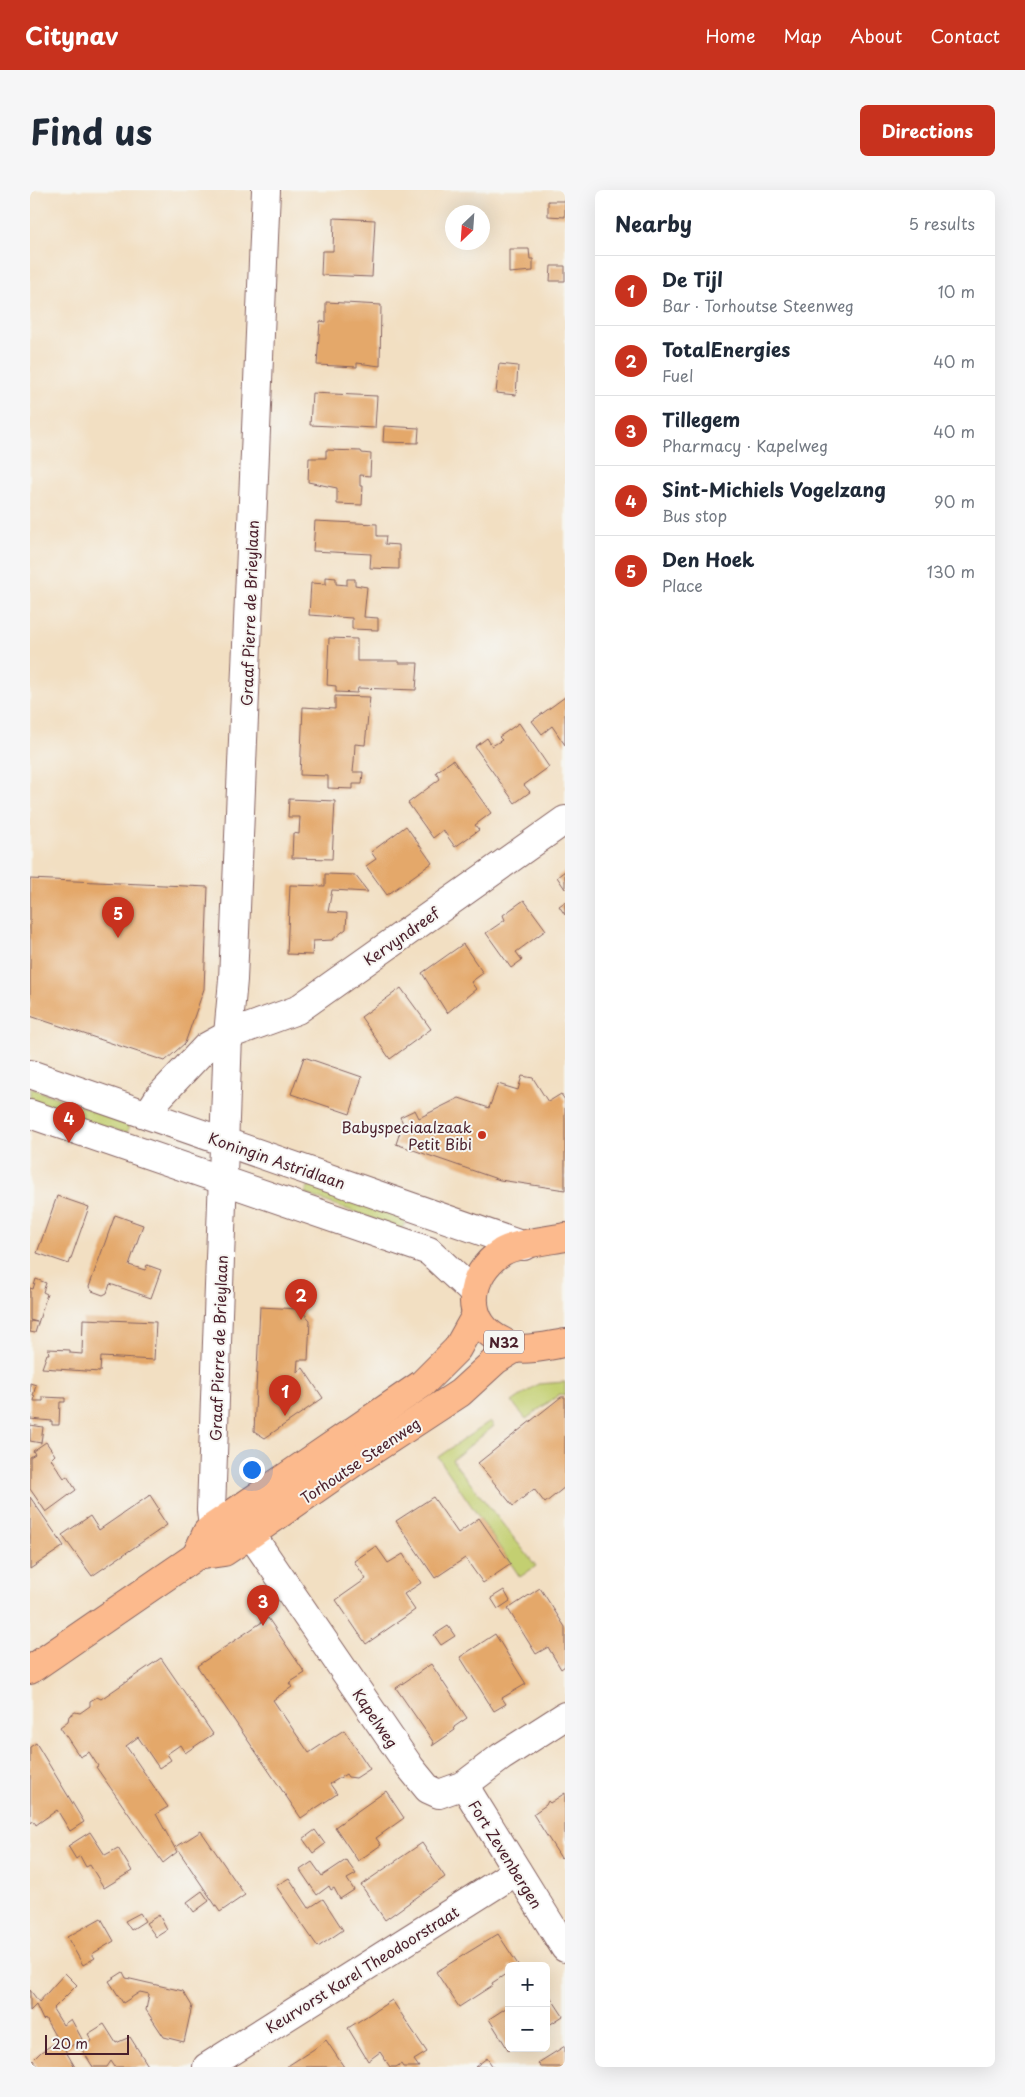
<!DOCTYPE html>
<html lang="en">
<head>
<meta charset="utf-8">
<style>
	body { margin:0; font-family:"Playpen Sans",sans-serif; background:#f6f6f7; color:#1f2937 }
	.controls { position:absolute; right:15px; bottom:15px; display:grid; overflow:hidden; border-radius:8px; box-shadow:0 5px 20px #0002 }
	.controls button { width:45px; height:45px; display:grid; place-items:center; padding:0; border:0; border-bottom:1px solid #e0e1e3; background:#fff; color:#1f2937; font:25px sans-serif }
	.compass { position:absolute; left:415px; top:15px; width:45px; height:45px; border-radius:50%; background:#fff; box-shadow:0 5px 20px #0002; rotate:205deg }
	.scale { position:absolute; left:15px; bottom:12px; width:84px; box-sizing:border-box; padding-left:5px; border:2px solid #4a1f2b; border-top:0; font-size:14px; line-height:18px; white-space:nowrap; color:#4a1f2b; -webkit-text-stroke:4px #f6f6f2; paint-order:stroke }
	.you { position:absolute; left:221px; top:1279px; width:18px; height:18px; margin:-12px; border:4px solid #fff; border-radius:50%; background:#1a73e8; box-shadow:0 0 0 8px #1a73e833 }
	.badge { display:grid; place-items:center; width:32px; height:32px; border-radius:50%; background:#c8321e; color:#fff; font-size:16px; font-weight:700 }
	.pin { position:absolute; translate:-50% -41px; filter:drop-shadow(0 1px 2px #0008) }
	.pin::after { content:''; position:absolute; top:26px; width:18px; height:15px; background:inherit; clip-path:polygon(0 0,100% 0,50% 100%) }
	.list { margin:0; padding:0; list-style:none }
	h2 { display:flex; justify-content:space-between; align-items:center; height:65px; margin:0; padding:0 20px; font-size:21px }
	h2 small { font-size:16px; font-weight:400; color:#747a83 }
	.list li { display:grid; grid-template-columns:32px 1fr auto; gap:15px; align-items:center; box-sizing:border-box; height:70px; padding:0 20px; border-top:1px solid #e0e1e3 }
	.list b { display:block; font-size:19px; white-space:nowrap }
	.list p { margin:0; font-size:16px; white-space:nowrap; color:#747a83 }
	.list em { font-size:16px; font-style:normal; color:#747a83 }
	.map { position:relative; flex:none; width:535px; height:1877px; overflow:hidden; border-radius:8px }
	header { display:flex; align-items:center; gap:30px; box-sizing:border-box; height:70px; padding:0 25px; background:#c8321e; color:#fff }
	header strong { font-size:24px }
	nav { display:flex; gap:28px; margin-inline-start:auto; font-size:18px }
	.intro { display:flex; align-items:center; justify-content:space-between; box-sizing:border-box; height:120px; padding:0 30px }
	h1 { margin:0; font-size:35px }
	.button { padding:12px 22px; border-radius:8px; background:#c8321e; color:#fff; font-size:18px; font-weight:700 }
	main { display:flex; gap:30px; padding:0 30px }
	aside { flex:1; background:#fff; border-radius:8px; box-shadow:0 5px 20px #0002 }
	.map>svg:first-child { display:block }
</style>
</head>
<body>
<header>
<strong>Citynav</strong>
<nav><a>Home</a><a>Map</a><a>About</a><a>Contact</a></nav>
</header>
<div class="intro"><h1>Find us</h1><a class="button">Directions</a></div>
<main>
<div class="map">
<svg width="535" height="1877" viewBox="0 0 535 1877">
	<rect width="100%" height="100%" fill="#f6f6f2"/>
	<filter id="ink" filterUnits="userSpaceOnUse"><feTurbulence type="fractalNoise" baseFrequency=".02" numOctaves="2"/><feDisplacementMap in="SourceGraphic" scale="10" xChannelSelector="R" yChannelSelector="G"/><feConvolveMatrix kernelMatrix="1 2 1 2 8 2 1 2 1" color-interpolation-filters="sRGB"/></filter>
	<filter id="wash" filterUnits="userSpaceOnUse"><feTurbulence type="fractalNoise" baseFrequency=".0096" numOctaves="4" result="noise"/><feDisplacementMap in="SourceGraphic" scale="20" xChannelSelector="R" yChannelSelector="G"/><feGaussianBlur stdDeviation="1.12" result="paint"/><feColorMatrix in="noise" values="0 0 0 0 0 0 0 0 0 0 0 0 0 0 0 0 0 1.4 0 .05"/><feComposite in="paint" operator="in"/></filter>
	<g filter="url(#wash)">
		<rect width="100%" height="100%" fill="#f2dfc2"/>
		<g fill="#c3cf71" stroke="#86774e">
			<path d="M0,898L96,932C99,935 99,939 97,943L0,915Z"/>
			<path d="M281,995L372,1025C375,1030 377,1034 371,1039L275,1004L277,998Z"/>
			<path d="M535,1192V1205L530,1204L496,1229L482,1212L508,1194Z"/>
			<path d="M460,1231L464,1236L422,1270L506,1376L490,1387L408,1267Z"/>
		</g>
		<g id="blocks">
			<g fill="#e4a86b">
				<path d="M518,11H535V27L518,26Z"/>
				<path d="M304,28L345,30L342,87L291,85L292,61H303Z"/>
				<path d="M479,59H499L500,69H503V81L479,83Z"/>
				<path d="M521,76H535V91H520Z"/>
				<path d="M296,112L351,115L350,176L327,173V177L287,175L290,131L296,132Z"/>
				<path d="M469,174L488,176L486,205L466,203Z"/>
				<path d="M282,203L347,206L345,238L280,235Z"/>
				<path d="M354,236L389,238L388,253L353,252Z"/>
				<path d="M296,260L331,261L332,263L341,264L340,286L330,285V296H333L332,315L307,314V298L278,292L279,268H296Z"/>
				<path d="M285,331L347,334V346H356L355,354L369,355V379L340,378L341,364L283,361Z"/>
				<path d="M296,387L306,388V394L317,395V389H325V395L337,397L334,427L348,428V440L322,439V428L279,425L281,393L296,394Z"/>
				<path d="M299,448L327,449V471H369V473H388L386,500L328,498L327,503L306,502V496L297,495Z"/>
				<path d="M305,506L340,507L335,555L325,554L324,572L323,582H333L332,594H323V599L298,598V586L270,585L273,517L305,519Z"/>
				<path d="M535,507V555L522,536L512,544L502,531Z"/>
				<path d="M489,533L519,577L494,595L500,602L485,613L445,557L457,548L462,556L472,550L469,547Z"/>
				<path d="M423,570L461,623L445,635L449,640L425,657L413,640L403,648L378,613L410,589L406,582Z"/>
				<path d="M259,609L305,611L302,669L262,668L263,643L269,644L270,627H258Z"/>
				<path d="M376,636L402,673L357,705L336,676L346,669L341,662Z"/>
				<path d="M535,681V699L527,687Z"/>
				<path d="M295,684L325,685L338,702L302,700L298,722L317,723L316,739L302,750L283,751L282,765L257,764L260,695L295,696Z"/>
				<path d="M0,689L178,697L174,799L155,853L135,871L0,826Z"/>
				<path d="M494,710L516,740L486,762L492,770L481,778L456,743L475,730L473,725Z"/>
				<path d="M535,712V725L529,716Z"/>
				<path d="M433,754L453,783L441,792L446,799L417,823L392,783Z"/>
				<path d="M371,798L401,839L360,869L331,827Z"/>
				<path d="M274,867L332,887L320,924L261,904Z"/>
				<path d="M492,886L503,888L518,912L531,904L535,910V1000L470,990L366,954L372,936L374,935L370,927L385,920L389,928L429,908L459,918L468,894L488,900Z"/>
				<path d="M27,1006L59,1017L39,1074L7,1063Z"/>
				<path d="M85,1025L113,1035L99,1075L115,1080L117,1075L131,1080L121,1108L80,1094L77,1103L73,1105L62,1101L59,1097Z"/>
				<path d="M6,1089L16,1093L13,1102L17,1104L5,1143L0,1142V1131L7,1132L0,1130V1098L3,1099Z"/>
				<path d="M230,1117L270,1119L280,1130L278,1170H268L267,1182L273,1178L293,1208L235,1248L224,1241Z"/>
				<path d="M53,1129L126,1132L124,1170L71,1167L70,1182L12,1178L17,1164H19L18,1159L40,1160V1163L52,1164Z"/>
				<path d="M0,1193L6,1195L3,1206L5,1207L4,1211H13V1207L35,1208V1212H30L29,1235H22V1231L0,1229Z"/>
				<path d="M531,1207H535V1297L515,1313L504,1299L483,1316L448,1273Z"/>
				<path d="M0,1235L13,1237L11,1253L0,1251Z"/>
				<path d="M16,1252L25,1265L21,1269L34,1288L37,1286L46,1300L16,1322L0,1299V1267L5,1264L3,1261Z"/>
				<path d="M120,1305L129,1319L127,1320L137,1335L62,1386L32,1345L60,1326L69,1340Z"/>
				<path d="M0,1307L34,1356L0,1379Z"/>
				<path d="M403,1307L428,1343L449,1328L481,1374L453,1393L435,1368L405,1388L366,1331Z"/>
				<path d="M346,1356L358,1373L373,1364L391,1393L374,1404L385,1420L336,1454L306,1410L336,1389L324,1371Z"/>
				<path d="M510,1398L535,1437V1476L531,1479L518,1457L506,1464L478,1419Z"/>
				<path d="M474,1400L480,1411L468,1419L461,1408Z"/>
				<path d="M238,1428L275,1483L259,1493L262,1497L243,1510L279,1563L314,1540L340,1579L326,1588L318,1587L316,1584L300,1594L307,1604L271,1628L167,1476Z"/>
				<path d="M418,1436L425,1446L411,1455L404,1445Z"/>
				<path d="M465,1444L496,1494L472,1508L476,1514L464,1521L430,1467Z"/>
				<path d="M131,1468L183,1544L155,1563L150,1555L137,1564L141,1570L129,1578L108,1547L96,1556L138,1617L126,1624L147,1662L133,1673L66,1577L68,1576L59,1562L50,1567L30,1537L38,1531L39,1526L45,1522L50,1523L60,1516V1511L67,1507L71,1509Z"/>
				<path d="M401,1474L437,1528L424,1537L425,1540L402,1556L404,1553L366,1498Z"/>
				<path d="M6,1553L54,1632L40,1641L27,1620L6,1635L4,1631L0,1633V1557Z"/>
				<path d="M356,1601L374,1628L346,1648L351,1655L328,1671L305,1637Z"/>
				<path d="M535,1603V1665L531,1668L503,1624L516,1615L518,1611L520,1613Z"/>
				<path d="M285,1640L295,1654L283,1663L273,1649Z"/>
				<path d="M171,1641L215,1705L190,1722L146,1657Z"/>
				<path d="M60,1642L75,1665L88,1658L102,1681L74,1698L60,1675L56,1677L50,1666L46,1669L38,1656Z"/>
				<path d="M392,1653L415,1687L355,1730L331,1695Z"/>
				<path d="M316,1670L326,1684L317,1689L324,1700L310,1709L304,1698L301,1700L299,1696L287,1705L270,1680L282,1672L292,1686Z"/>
				<path d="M259,1688L279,1718L293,1709L313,1740L288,1757L246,1696Z"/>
				<path d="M172,1701L179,1711L164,1722L157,1712Z"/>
				<path d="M110,1723L115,1731L101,1740L95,1731Z"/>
				<path d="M129,1725L137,1740L126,1747L116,1733Z"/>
				<path d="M71,1728L84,1751L62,1764L65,1768L53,1775L37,1747Z"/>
				<path d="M468,1744L489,1776H479V1782L462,1793L463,1795L429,1817L406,1782Z"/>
				<path d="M93,1782L96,1788L153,1801L162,1816L154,1852L134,1847L116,1820L119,1804L110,1802L93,1813L79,1791Z"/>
				<path d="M35,1783L47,1795L23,1819L33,1835L41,1829L52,1849L35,1860L45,1877H5L7,1876L3,1870L11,1862L28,1851L15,1828L13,1830L6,1815L0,1821V1800L9,1812Z"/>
				<path d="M516,1800L533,1826L516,1837Z"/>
				<path d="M362,1810L397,1862L384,1870L389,1877H373L371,1874L366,1877H360L350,1862L338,1871L318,1838Z"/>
				<path d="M479,1816V1858H482L479,1861L459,1829Z"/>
				<path d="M74,1834L86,1853L100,1847L119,1877H85L81,1871L77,1877H63L51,1858L62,1851L58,1844Z"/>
				<path d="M296,1850L314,1877H256L284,1859Z"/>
				<path d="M535,1856V1877H511L508,1873Z"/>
				<path d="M457,1868L463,1877H445Z"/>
			</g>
		</g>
	</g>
	<g filter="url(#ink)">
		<use href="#blocks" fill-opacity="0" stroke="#856260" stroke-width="1"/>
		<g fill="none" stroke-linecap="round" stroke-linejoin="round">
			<defs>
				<g id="minor">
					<path d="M0,884L494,1056"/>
					<path d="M0,924L399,1061L443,1102"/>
					<path d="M118,924L129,907L176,857L198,845L267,820L535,630"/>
					<path d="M207,1324L380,1577L398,1599L409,1604L434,1595L471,1567L535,1526"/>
					<path d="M196,1356L183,1337L181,1320L198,845L203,790L236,0"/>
					<path d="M434,1595L535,1758"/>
					<path d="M177,1877L487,1681"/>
				</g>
				<g id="major">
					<path d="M535,1047C520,1050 484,1054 472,1062C437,1084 432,1132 472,1151C476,1153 481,1157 485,1158C498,1161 522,1155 535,1153"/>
					<path d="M166,1366L177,1342L183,1337L392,1194L427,1159L446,1125"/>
					<path d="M0,1480L166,1366L194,1362L221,1344L323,1273L430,1203L466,1170L486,1158"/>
				</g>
			</defs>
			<use href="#minor" stroke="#856260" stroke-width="30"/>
			<use href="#major" stroke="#856260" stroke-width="30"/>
			<use href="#minor" stroke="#fff" stroke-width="28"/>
			<use href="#major" stroke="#fcba8d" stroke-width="28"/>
		</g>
	</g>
	<circle fill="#c8321e" stroke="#f6f6f2" stroke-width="2" cx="452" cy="945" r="5"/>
	<g text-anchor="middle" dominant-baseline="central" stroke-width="4" stroke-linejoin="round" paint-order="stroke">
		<rect fill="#f6f6f2" stroke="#7e6067" stroke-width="1" x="454" y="1140.5" width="40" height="23" rx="4"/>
		<g font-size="14" font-weight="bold" fill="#4a1f2b">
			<text x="474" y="1152">N32</text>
		</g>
		<g font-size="15" fill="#4a1f2b" stroke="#f6f6f2">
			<text transform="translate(219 423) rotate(-88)">Graaf Pierre de Brieylaan</text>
			<text transform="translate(371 746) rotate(-35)">Kervyndreef</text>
			<text transform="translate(247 970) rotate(19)">Koningin Astridlaan</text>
			<text transform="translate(188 1158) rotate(-88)">Graaf Pierre de Brieylaan</text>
			<text transform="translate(330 1270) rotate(-34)">Torhoutse Steenweg</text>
			<text transform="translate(346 1528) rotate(56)">Kapelweg</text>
			<text transform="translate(476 1664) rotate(58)">Fort Zevenbergen</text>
			<text transform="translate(332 1779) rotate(-32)">Keurvorst Karel Theodoorstraat</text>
		</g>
		<g font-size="15" fill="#4a1f2b" stroke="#f6f6f2" text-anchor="end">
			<text x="442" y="936">Babyspeciaalzaak<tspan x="442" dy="17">Petit Bibi</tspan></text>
		</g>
	</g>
</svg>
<div class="controls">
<button>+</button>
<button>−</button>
</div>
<svg class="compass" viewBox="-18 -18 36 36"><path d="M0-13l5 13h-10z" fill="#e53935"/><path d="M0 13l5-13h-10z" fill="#747a83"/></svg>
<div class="scale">20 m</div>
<div class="you"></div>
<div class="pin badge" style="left:255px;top:1226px">1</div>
<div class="pin badge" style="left:271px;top:1130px">2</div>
<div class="pin badge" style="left:233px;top:1436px">3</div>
<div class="pin badge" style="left:39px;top:953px">4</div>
<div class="pin badge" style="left:88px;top:748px">5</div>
</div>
<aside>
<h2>Nearby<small>5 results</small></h2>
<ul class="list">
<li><span class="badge">1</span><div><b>De Tijl</b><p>Bar · Torhoutse Steenweg</p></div><em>10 m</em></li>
<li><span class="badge">2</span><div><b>TotalEnergies</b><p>Fuel</p></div><em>40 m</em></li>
<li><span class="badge">3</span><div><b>Tillegem</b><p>Pharmacy · Kapelweg</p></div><em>40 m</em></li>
<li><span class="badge">4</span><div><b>Sint-Michiels Vogelzang</b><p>Bus stop</p></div><em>90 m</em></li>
<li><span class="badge">5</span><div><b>Den Hoek</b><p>Place</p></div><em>130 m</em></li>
</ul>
</aside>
</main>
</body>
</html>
